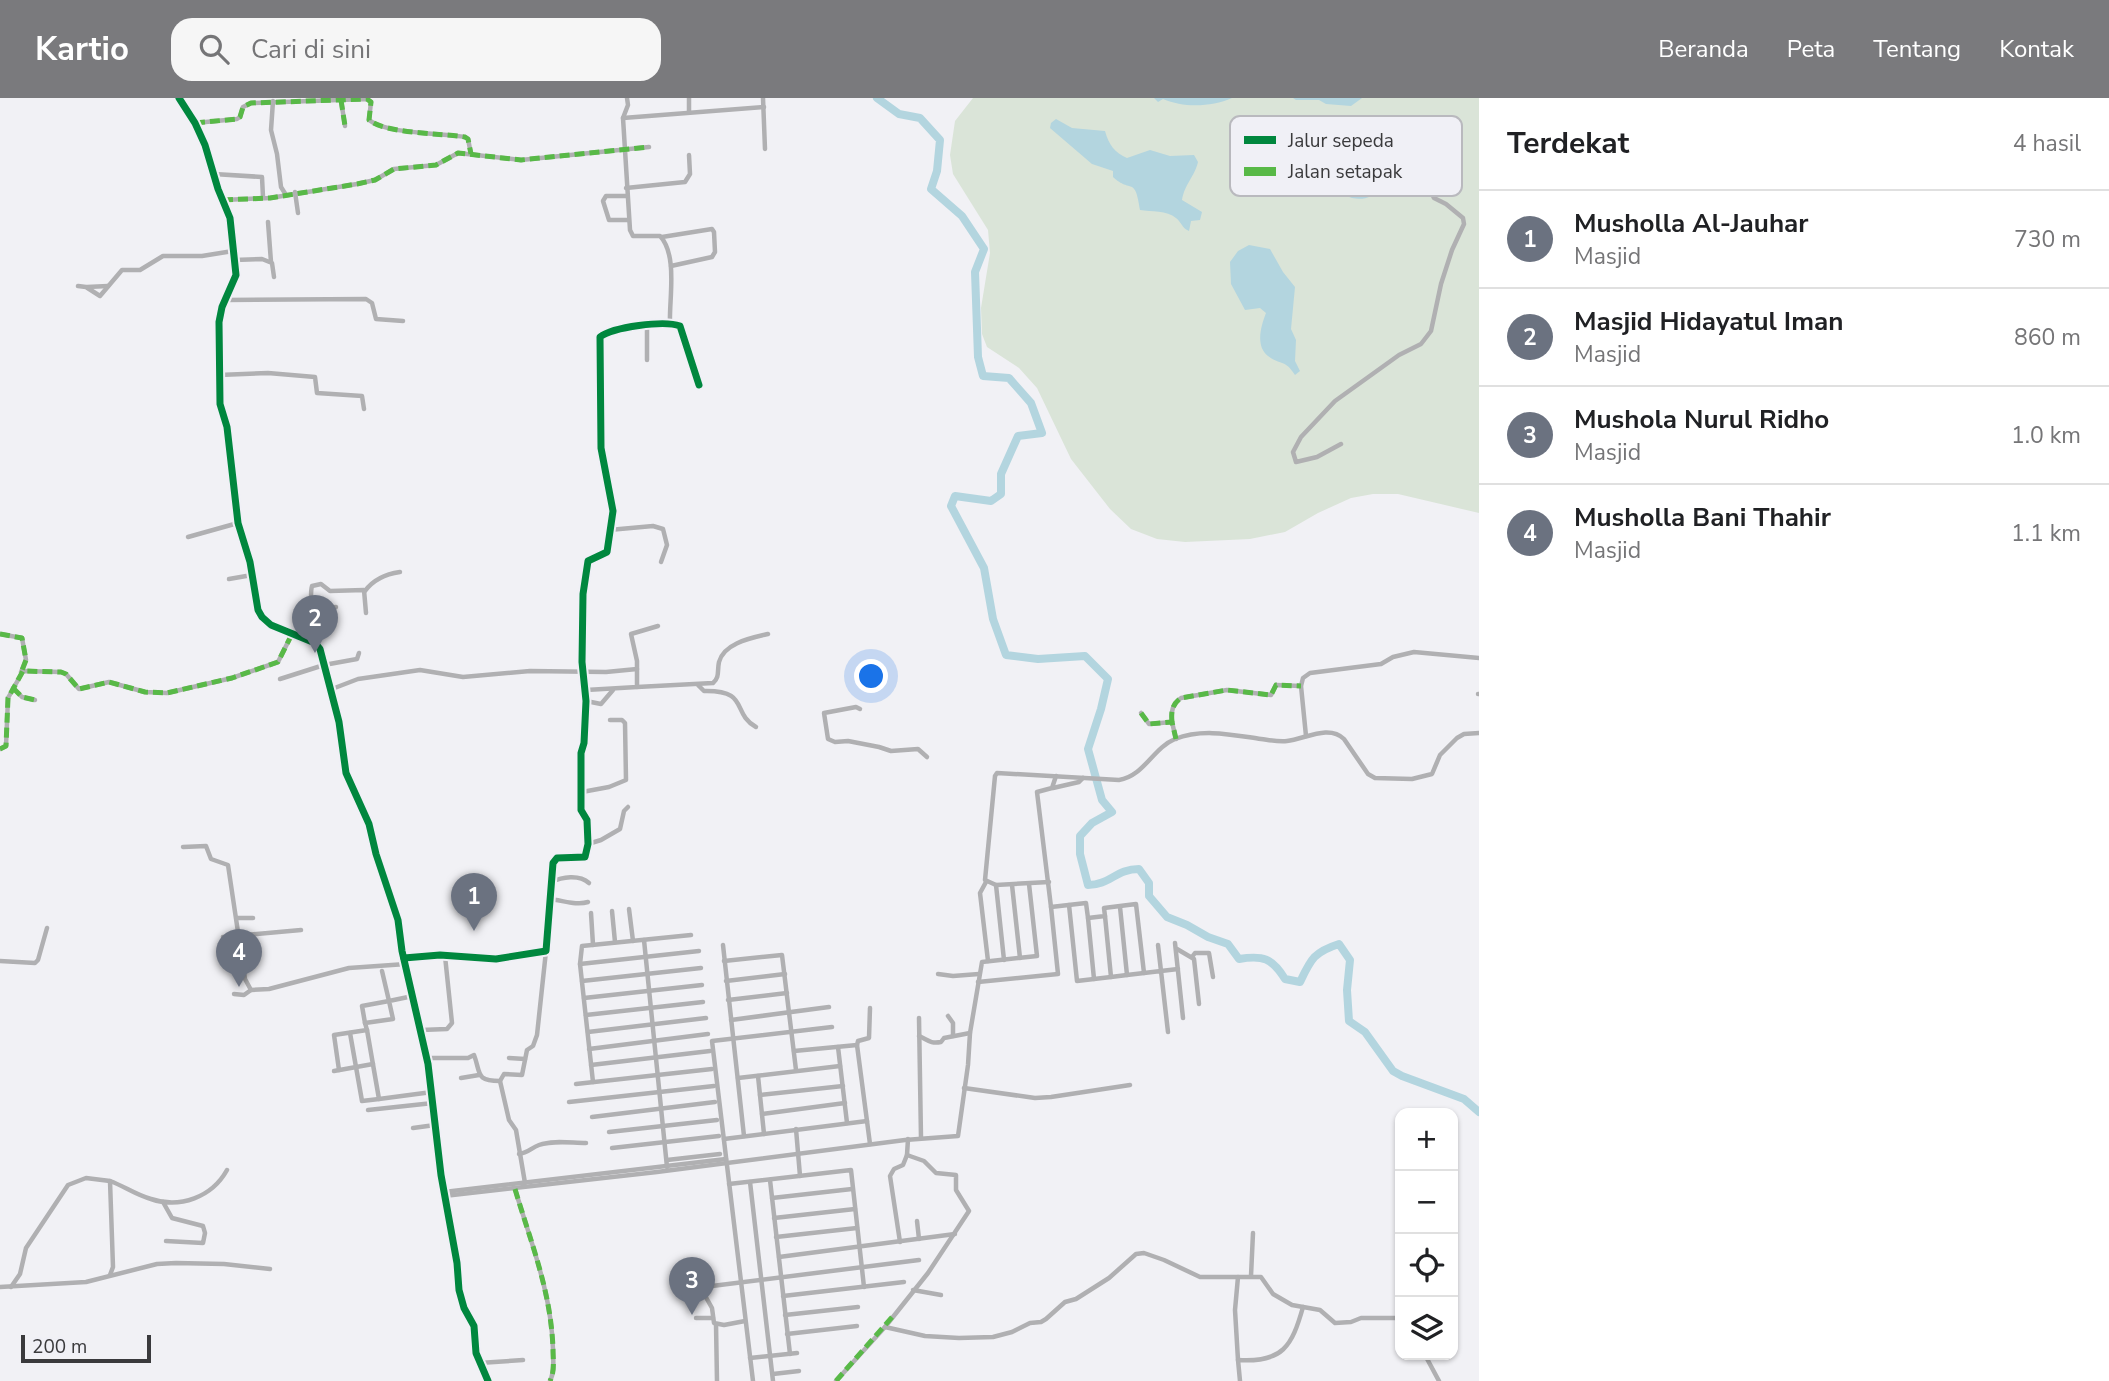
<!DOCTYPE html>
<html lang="id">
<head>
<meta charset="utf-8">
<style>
	body { margin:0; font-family:"Nunito Sans",sans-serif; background:#f6f6f6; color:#202124 }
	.controls { position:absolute; right:21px; bottom:21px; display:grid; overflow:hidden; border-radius:14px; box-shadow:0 2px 5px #0004 }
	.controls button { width:63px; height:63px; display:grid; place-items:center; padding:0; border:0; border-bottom:2px solid #e0e0e0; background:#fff; color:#202124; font:35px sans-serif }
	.scale { position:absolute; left:21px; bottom:18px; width:130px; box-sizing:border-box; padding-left:7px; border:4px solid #3a3a3c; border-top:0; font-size:19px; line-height:24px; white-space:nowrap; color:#3a3a3c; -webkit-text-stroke:5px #f0f0f6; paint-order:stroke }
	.you { position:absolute; left:872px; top:579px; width:24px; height:24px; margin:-18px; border:5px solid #fff; border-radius:50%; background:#1a73e8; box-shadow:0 0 0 10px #1a73e833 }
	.badge { display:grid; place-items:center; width:46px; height:46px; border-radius:50%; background:#7a7a7d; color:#fff; font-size:23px; font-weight:700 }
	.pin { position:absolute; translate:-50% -58px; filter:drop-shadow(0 2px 4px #0008) }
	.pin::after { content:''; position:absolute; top:37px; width:24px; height:21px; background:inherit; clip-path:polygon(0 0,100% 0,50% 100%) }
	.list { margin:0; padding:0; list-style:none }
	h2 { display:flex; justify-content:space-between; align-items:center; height:91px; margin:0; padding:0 28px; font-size:30px }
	h2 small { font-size:23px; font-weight:400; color:#757577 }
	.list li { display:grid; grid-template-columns:46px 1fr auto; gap:21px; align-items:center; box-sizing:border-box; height:98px; padding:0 28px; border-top:2px solid #e0e0e0 }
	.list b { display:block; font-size:26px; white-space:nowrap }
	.list p { margin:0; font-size:23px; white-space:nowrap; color:#757577 }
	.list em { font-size:23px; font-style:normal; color:#757577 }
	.icon { flex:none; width:38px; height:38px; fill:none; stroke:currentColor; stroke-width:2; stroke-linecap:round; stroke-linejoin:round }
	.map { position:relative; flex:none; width:1479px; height:1283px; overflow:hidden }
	header { display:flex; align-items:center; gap:42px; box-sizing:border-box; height:98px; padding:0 35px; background:#7a7a7d; color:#fff }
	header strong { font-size:33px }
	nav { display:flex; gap:38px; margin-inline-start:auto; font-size:24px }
	.search { width:490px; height:63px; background:#f6f6f6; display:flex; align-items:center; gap:18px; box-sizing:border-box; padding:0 24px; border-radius:21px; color:#757577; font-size:26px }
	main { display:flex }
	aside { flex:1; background:#fff }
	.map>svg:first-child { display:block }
</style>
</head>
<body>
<header>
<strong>Kartio</strong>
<div class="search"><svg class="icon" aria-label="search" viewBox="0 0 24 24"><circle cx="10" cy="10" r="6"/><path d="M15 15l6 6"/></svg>Cari di sini</div>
<nav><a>Beranda</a><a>Peta</a><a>Tentang</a><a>Kontak</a></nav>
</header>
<main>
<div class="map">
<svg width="1479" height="1283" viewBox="0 0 1479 1283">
	<rect width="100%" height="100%" fill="#f1f1f5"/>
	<path fill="#dae4d8" d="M973,0H1479V415L1398,396H1373L1351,400L1318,415L1285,434L1250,441L1185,444L1157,441L1131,431L1110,411L1071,361L1037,290L1019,270L987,249L982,236L981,210L990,155L988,132L953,76L950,57L955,23Z"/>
	<g fill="#b3d5df">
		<path d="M1154,0H1232C1211,9 1184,10 1163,1L1158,4Z"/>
		<path d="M1293,0H1362L1351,8L1326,6L1319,2H1296Z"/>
		<path d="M1056,21L1072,30L1105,33C1109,47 1114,54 1127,60L1150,52L1170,58L1194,57L1198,64C1194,80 1185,85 1182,102L1202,114L1200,122L1191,123L1189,133C1182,130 1182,125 1176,120C1167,112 1151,114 1140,112C1135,77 1131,96 1113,79V73L1092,66L1050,30L1051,25Z"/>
		<path d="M1354,71L1380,85L1381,90C1369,106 1344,104 1335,86Z"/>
		<path d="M1249,147L1270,151L1283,174L1295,189L1291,231L1296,242L1295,263L1300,273L1295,277C1284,260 1281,268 1268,258C1255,248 1261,228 1266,215L1260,210L1245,212L1231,186L1230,164L1238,153Z"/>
	</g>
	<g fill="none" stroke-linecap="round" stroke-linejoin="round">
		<path stroke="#b3d5df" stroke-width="8" d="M877,0L899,16L920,20L940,42L937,73L931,91L962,118L984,151L975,174L978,259L983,278L1009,280L1031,305L1042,335L1018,338L1001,376V396L991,403L955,398L951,408L984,470L993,521L1006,557L1038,561L1085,558L1108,581L1101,611L1088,651L1102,702L1112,714L1092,725L1080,738V756L1088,787C1110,787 1116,771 1139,771L1149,785V798L1167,819L1187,827L1208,839L1228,846L1239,861C1263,857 1272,860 1285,881L1300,884C1311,861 1314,854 1339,846L1350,862L1347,892L1349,923L1365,934L1393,973L1402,978L1464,1001L1479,1014"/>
		<g stroke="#b0b0b2" stroke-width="4.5">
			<path d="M179,0L195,25L205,47L218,91L230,120L236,177L222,209L219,224L220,306L227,329L238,425L250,464L258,512L262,519L271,527L315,545L320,551L339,624L346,675L369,726L376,756L398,822L402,853L428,966L441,1077L457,1165L459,1192L464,1210L474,1228L476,1255L488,1283"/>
			<path d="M627,0L628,7L623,20L630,132L633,138H660C678,157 669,201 670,225"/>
			<path d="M689,0V13"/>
			<path d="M763,0L765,51"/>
			<path d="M341,2L345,28"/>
			<path d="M273,3L271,32L277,56L281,89L286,97"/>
			<path d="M623,20L764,9"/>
			<path d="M195,25L237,21L240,19L243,9L251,5L367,1L371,4L369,22C386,36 441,35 465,39L468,41L471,56"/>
			<path d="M214,76L262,79L263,99"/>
			<path d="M626,90L685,84L690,76L689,57"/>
			<path d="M295,94L298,115"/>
			<path d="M626,98H606L603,103L609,122H628"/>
			<path d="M223,102L270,100L357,86L375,82L394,71L436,67L458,55L521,62L649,49"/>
			<path d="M268,124L271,164"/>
			<path d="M662,139L712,131L714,134L715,154L712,159L671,168"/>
			<path d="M234,162L262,161L272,165L274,179"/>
			<path d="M78,188L86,189L100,198L122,172H140L163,158H202L233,153"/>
			<path d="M87,189L108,188"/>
			<path d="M225,202L366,201L372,205L376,221L403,223"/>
			<path d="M647,228V262"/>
			<path d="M219,277L268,275L315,279L317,295L362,298L364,311"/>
			<path d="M1341,346L1317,359L1296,364L1293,354L1301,339L1335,303L1399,257L1421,246L1431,233L1441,186L1452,152L1464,126L1463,120L1446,106L1434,100L1427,85L1396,78L1392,72L1386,38"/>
			<path d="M609,432L653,428L663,431L667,447L661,464"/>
			<path d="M188,439L238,425"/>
			<path d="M229,481L252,477"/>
			<path d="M365,493C373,482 386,476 400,474"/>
			<path d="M314,512L336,509"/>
			<path d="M0,536L22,540L26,562L21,574"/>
			<path d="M315,545C316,527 308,503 312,488L321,486L330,493L364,492L366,515"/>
			<path d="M280,581L324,567L357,561L359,555"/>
			<path d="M698,587L704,593C750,592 731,615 756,629"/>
			<path d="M637,589L713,585C720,579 717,573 719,564C724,545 751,540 768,536"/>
			<path d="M13,590L22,599L35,602"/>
			<path d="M332,591L358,581L420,572L463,579L530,573L606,574L637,571"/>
			<path d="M586,592L637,589V563L631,536L658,528"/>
			<path d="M1478,596H1479"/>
			<path d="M586,603L601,606L613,592"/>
			<path d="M860,611L856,609L824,615L828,641L835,644L848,643L879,649L891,653L918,651L927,659"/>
			<path d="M1141,615L1149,626L1172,624L1176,641"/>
			<path d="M1172,624C1171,614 1172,606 1181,600L1227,592L1271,597L1276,587L1301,588"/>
			<path d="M1306,638L1301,588L1303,580L1310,575L1381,566L1393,559L1414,554L1479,560"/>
			<path d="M0,651L6,648L8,600L23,573L61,574L66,576L79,591L109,584L145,594L167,595L232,580L278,564L292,536"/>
			<path d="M1056,678L1052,690L1037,694L1051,809L1086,805L1088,820L1105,818L1104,810L1136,806L1144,875L1161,873L1168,934"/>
			<path d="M1053,690L1079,684L1083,680"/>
			<path d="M582,694L609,689L626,682L625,625L622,622H610"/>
			<path d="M588,746L601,742L620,731L624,713L628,709"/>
			<path d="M183,749L206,748L211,761L228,767L245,881L251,892L269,891L349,870L406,866"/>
			<path d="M551,784C562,779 579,776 589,785"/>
			<path d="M986,784L980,795L988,863"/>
			<path d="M1049,784L996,787L985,782L995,678L997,675L1119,682C1144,678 1153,650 1175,641C1203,630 1233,637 1261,641C1269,642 1278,644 1287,643C1305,641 1329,626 1344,641L1368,676L1375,680L1412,681L1432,676L1440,657L1457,640L1464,636L1479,635"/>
			<path d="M996,787L1004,862"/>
			<path d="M1012,787L1020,860"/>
			<path d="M549,801C562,802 576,808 588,804"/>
			<path d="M1069,807L1077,883L1111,879"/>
			<path d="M1120,809L1127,877L1144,875"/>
			<path d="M629,811L633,843"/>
			<path d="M612,813L615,844"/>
			<path d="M591,815L593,847"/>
			<path d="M1105,818L1111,879L1127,877"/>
			<path d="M237,820H253"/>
			<path d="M1088,820L1094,881"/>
			<path d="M223,839L301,832"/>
			<path d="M644,842L667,1069"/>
			<path d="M1175,845L1183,920"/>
			<path d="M723,847L744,1038"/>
			<path d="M1158,847L1161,873L1178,871"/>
			<path d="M1177,851L1194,861L1199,906"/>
			<path d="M1192,859L1195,855H1209L1213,879"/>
			<path d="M404,860L440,857L496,861L546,853L553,765L557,760L585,759L588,746L587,722L581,712V655L584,645L586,603L582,564L583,496L588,463L607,454L613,413L601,350L600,239C613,229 664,222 680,228L699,287"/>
			<path d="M0,863L35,865L38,862L47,830"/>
			<path d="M724,863L782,857L796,972"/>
			<path d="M580,866L699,853"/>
			<path d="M938,876L953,878L979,876"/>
			<path d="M582,883L701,870"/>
			<path d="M726,883L785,876"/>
			<path d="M978,884L1058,876L1051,809"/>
			<path d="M234,896L244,897L251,892"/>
			<path d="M584,900L702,887"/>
			<path d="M728,902L787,895"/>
			<path d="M586,917L703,904"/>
			<path d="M948,918L953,925V938"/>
			<path d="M919,920L921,1040"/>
			<path d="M731,922L829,909"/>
			<path d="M365,925L362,908L389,903L382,873"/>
			<path d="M367,932L379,1001L432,994"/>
			<path d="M421,932L447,931L452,925L445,858"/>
			<path d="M588,934L706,920"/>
			<path d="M350,935L362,1003L379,1001"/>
			<path d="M919,938C928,942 930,946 941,944L944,940L970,935"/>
			<path d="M857,947L870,1046"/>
			<path d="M838,949L847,1025"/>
			<path d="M589,951L708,936"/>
			<path d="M794,953L857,947L858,943L869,940L870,910"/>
			<path d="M427,960H468L474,957C481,975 475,983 500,983L504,976L522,977L527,952L533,948L537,937L546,853"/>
			<path d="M509,960L525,961"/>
			<path d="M591,967L710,953"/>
			<path d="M339,972L334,937L367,932L365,925L393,921L389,903L413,898"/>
			<path d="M334,973L373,966"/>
			<path d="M758,978L764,1036"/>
			<path d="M461,980L479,977"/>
			<path d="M738,980L840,968"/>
			<path d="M500,983L509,1022L516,1032L525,1085"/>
			<path d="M593,984L580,866L582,848L691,837"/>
			<path d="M576,986L712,971"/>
			<path d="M964,990L1035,1000L1051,999L1130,987"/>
			<path d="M760,997L843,988"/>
			<path d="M569,1004L714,988"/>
			<path d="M368,1012L433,1005"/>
			<path d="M762,1016L845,1005"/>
			<path d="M592,1019L715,1004"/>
			<path d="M413,1030L435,1027"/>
			<path d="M796,1031L800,1078"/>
			<path d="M609,1034L717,1022"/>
			<path d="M724,1041L867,1023"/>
			<path d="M612,1050L719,1038"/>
			<path d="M519,1056C528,1055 531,1050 539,1047C553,1042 571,1045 586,1045"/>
			<path d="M667,1062L720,1056"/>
			<path d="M770,1082L790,1256"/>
			<path d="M750,1084L773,1283"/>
			<path d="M729,1086L851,1072L864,1189"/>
			<path d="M515,1091C531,1145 551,1193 553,1251C553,1262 555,1273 550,1283"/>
			<path d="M444,1094L726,1061"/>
			<path d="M444,1098L657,1074L905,1042L958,1038L968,967L970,935L982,864L1037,858L1029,786"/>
			<path d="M772,1100L852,1091"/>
			<path d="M163,1104L172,1120L203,1128L205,1135L203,1145L166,1143"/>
			<path d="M774,1120L855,1111"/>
			<path d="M917,1123L919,1141"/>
			<path d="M776,1139L857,1130"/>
			<path d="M900,1144L890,1078L894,1071L903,1067L907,1057L908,1041"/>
			<path d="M779,1159L955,1136"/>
			<path d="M110,1177L113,1169L110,1083C124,1088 136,1097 151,1101C180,1111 212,1099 227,1072"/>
			<path d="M1251,1178L1253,1135"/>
			<path d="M0,1189L86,1184L157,1166L176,1165L224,1166L270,1171"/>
			<path d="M11,1189L20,1176L26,1150L68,1087L86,1080L110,1083"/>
			<path d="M913,1192L941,1197"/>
			<path d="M783,1198L904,1184"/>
			<path d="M785,1217L858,1209"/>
			<path d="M696,1220H713"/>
			<path d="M745,1223L724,1227L714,1225L712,1210L703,1194L704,1189L919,1162"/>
			<path d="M716,1226L717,1283"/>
			<path d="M885,1229L925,1238L959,1240L993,1239L1012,1234L1030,1225L1041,1224L1046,1221L1065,1204L1076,1201L1109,1180L1136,1156L1144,1155L1164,1162L1200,1179H1261L1273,1196L1292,1207L1320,1212L1335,1225L1351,1224L1361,1220H1400"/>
			<path d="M787,1236L857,1228"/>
			<path d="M1425,1257L1439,1283"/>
			<path d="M750,1260L797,1255"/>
			<path d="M1238,1262L1235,1212L1238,1179"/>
			<path d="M479,1265L523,1262"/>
			<path d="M773,1276L799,1273"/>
			<path d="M753,1283L712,943L832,929"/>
			<path d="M836,1283L885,1229L928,1175L969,1113L956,1092V1077L936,1075L924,1063L907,1057"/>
			<path d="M1240,1283L1238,1262C1283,1265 1292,1248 1303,1209"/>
		</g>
		<g stroke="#58b947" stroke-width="5" stroke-dasharray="10 5" stroke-linecap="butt">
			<path d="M341,2L345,28"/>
			<path d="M195,25L237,21L240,19L243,9L251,5L367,1L371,4L369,22C386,36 441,35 465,39L468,41L471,56"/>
			<path d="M223,102L270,100L357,86L375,82L394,71L436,67L458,55L521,62L649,49"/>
			<path d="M0,536L22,540L26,562L21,575"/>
			<path d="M13,590L22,599L35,602"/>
			<path d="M1141,615L1149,626L1172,624L1176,641"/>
			<path d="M1172,624C1171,614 1172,606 1181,600L1227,592L1271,597L1276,587L1301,588"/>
			<path d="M0,651L6,648L8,600L23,573L61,574L66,576L79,591L109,584L145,594L167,595L232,580L278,564L292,536"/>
			<path d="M515,1091C531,1145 551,1193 553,1251C553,1262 555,1273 550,1283"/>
			<path d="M836,1283L893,1218"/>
		</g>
		<defs>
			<g id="cycleway">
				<path d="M179,0L195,25L205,47L218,91L230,120L236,177L222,209L219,224L220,306L227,329L238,425L250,464L258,512L262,519L271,527L315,545L320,551L339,624L346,675L369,726L376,756L398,822L402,853L428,966L441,1077L457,1165L459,1192L464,1210L474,1228L476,1255L488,1283"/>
				<path d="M404,860L440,857L496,861L546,853L553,765L557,760L585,759L588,746L587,722L581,712V655L584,645L586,603L582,564L583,496L588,463L607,454L613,413L601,350L600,239C613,229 664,222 680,228L699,287"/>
			</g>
		</defs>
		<use href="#cycleway" stroke="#f0f0f6" stroke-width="11"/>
		<use href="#cycleway" stroke="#00873e" stroke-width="7"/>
	</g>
	<rect x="1230" y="18" width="232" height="80" rx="10" fill="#f0f0f6" stroke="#b9b9be" stroke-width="2"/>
	<rect x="1244" y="38" width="32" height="8" fill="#00873e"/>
	<rect x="1244" y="69" width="32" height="9" fill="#58b947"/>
	<g font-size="19" fill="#3a3a3c">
		<text x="1288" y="49">Jalur sepeda</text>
		<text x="1288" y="80">Jalan setapak</text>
	</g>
</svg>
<div class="controls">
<button>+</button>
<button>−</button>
<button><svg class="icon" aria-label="locate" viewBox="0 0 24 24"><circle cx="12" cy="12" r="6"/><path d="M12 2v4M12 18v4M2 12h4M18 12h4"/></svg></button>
<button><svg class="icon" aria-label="layers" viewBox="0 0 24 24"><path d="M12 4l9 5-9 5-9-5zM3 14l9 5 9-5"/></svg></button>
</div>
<div class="scale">200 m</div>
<div class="you"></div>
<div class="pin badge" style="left:474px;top:833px;background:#6b7280">1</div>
<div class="pin badge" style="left:315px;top:555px;background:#6b7280">2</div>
<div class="pin badge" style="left:692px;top:1217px;background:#6b7280">3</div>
<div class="pin badge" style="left:239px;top:889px;background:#6b7280">4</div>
</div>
<aside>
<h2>Terdekat<small>4 hasil</small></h2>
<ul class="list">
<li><span class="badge" style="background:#6b7280">1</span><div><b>Musholla Al-Jauhar</b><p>Masjid</p></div><em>730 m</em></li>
<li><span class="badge" style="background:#6b7280">2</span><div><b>Masjid Hidayatul Iman</b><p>Masjid</p></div><em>860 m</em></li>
<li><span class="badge" style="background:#6b7280">3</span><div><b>Mushola Nurul Ridho</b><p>Masjid</p></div><em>1.0 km</em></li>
<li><span class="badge" style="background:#6b7280">4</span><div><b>Musholla Bani Thahir</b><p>Masjid</p></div><em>1.1 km</em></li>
</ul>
</aside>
</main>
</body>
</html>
